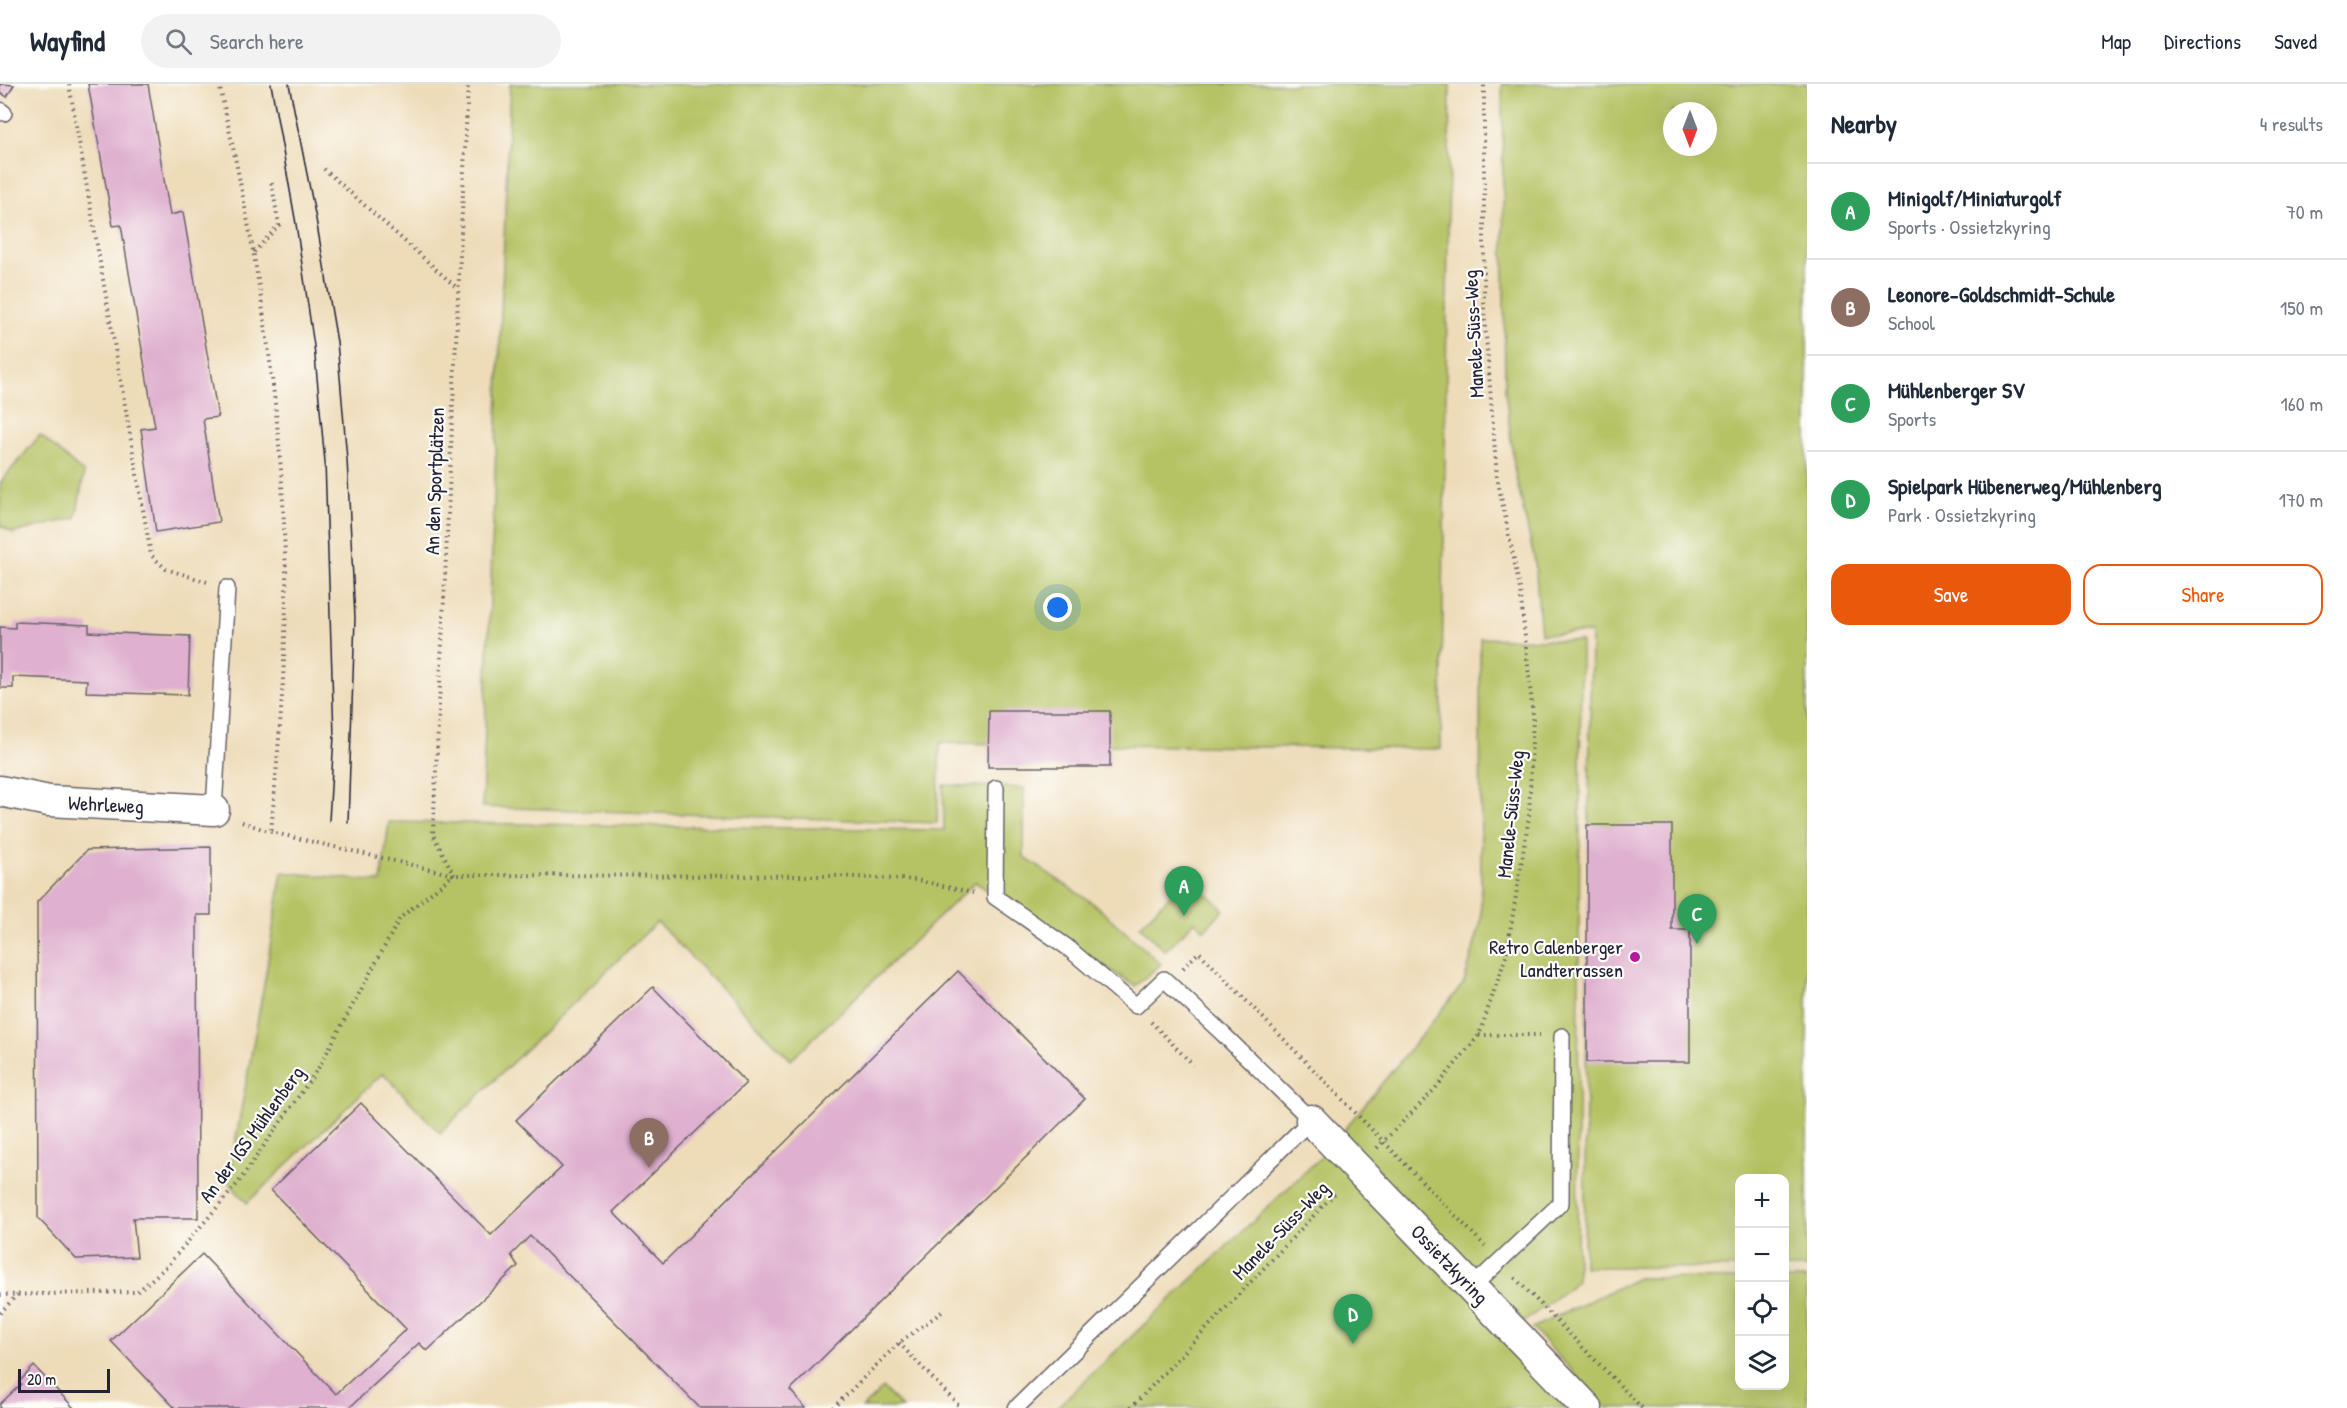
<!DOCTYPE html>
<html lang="en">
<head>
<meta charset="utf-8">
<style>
	body { margin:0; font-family:"Patrick Hand",sans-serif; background:#f2f2f3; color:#1f2937 }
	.controls { position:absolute; right:18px; bottom:18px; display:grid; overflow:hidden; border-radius:12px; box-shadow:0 6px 24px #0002 }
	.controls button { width:54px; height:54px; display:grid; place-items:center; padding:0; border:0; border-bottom:2px solid #e0e1e3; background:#fff; color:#1f2937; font:30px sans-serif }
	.compass { position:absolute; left:1663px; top:18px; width:54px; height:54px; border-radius:50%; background:#fff; box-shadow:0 6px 24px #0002; rotate:180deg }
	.scale { position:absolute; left:18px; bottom:15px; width:92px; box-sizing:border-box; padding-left:6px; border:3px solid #22223b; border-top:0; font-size:16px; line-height:21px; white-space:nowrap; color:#22223b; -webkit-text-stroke:4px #fdfcf7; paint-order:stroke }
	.you { position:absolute; left:1058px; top:524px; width:21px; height:21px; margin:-15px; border:4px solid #fff; border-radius:50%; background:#1a73e8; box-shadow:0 0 0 9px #1a73e833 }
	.badge { display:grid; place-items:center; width:39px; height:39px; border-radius:50%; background:#ea580c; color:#fff; font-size:20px; font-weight:700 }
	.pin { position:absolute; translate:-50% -50px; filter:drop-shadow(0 2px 3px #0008) }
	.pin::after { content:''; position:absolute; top:32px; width:21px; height:18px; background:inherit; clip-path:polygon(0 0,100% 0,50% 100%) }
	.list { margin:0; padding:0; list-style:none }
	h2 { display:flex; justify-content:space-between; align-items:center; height:78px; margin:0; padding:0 24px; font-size:26px }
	h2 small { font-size:20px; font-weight:400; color:#747a83 }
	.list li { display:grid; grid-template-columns:39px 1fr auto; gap:18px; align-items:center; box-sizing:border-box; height:96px; padding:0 24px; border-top:2px solid #e0e1e3 }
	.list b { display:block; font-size:22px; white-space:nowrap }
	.list p { margin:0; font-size:20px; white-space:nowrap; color:#747a83 }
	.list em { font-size:20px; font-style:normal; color:#747a83 }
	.actions { display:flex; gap:12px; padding:18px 24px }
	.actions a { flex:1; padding:14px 0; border:2px solid #ea580c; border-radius:18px; text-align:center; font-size:21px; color:#ea580c }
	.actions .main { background:#ea580c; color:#fff }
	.icon { flex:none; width:33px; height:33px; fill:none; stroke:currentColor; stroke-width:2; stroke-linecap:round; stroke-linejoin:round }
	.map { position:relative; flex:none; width:1807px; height:1324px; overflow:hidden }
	header { display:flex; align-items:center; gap:36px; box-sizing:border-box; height:84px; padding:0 30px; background:#fff; border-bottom:2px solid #e0e1e3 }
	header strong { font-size:28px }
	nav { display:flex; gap:33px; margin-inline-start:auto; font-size:21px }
	.search { width:420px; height:54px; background:#f2f2f3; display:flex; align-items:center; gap:15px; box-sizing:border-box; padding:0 21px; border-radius:33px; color:#747a83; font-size:22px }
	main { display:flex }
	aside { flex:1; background:#fff }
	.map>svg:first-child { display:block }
</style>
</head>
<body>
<header>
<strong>Wayfind</strong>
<div class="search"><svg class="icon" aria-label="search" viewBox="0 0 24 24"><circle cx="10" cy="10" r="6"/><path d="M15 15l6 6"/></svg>Search here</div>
<nav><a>Map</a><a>Directions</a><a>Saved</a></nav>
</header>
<main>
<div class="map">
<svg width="1807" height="1324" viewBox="0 0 1807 1324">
	<rect width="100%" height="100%" fill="#fdfcf7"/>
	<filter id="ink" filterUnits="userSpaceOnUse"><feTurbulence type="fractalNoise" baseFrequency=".0167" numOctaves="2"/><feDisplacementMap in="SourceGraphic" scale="12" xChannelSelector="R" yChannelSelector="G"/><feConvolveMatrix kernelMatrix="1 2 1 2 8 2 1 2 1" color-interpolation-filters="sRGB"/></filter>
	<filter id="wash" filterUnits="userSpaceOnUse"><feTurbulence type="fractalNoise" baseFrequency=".008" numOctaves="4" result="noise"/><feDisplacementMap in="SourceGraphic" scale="24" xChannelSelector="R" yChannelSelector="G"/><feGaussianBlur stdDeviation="1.35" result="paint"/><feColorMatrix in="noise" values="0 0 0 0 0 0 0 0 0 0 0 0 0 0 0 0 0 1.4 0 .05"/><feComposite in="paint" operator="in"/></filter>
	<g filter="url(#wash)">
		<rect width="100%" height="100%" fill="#eedcb9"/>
		<g fill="#b6c365" stroke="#6c7250" stroke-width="1.5" fill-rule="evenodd">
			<path d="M510,0H1450L1441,665L940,659L937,739L482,723Z"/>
			<path d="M1502,0H1807V1184H1785L1784,1094H1740L1739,1184L1584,1183L1591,549L1541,550L1535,478L1515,389L1505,306ZM1672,27H1708V63H1672Z"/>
			<path d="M40,351L84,389L76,434L13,449L0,441V399Z"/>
			<path d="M1480,554L1581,557L1577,1197L1503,1254L1566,1324H1056L1325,1069L1464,899L1481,837Z"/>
			<path d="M943,701L1024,704V773L1094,820L1161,880L1135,902L975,798L791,976L657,838L440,1049L383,989L247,1119L228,1098L265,895L282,788L381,798L389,738L944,746Z"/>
			<path d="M1189,792L1224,826L1204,846L1195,837L1165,867L1140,842Z"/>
			<path d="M1638,1194L1739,1195L1740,1302H1784L1785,1195H1807V1324H1607L1532,1244Z"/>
			<path d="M883,1304L902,1324H862Z"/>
		</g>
		<g id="blocks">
			<g fill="#dfb0cf">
				<path d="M0,0L14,1L7,13L0,8Z"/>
				<path d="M88,0H148L170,131L183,128L218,333L203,335L219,438L156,448L141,345L155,343L121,141L113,142Z"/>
				<path d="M15,538L89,541V548L190,552L188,611L86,608L87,596L37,594L13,593V604H0V543L15,544Z"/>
				<path d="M989,627H1110V683H988Z"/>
				<path d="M1587,741H1672V846H1690V978H1587Z"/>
				<path d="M211,763V831H197L198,1134H133L137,1173L76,1175L38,1134L37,818L87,766Z"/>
				<path d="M958,887L1085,1015L790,1306L806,1324H700L530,1152L511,1171L518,1182L427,1267L419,1259L349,1324H175L111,1257L202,1170L336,1310L406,1245L271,1106L361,1019L491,1151L562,1083L516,1036L653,903L746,999L613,1128L663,1179Z"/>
				<path d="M34,1282L74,1324H0V1320L21,1300L19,1298Z"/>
			</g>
		</g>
	</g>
	<g filter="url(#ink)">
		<use href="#blocks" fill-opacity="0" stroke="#696367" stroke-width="1.5"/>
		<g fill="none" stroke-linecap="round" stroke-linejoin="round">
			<defs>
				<g id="lane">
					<path d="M0,26L4,29"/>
					<path d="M996,704L995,813L1067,863L1136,922L1164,895L1223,950L1311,1036L1016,1324"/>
					<path d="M214,726L227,504"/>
					<path d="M1472,1203L1561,1119L1562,952"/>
				</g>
				<g id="street">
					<path d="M0,707L49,717L214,726"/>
					<path d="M1311,1036L1587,1324"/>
				</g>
			</defs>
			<use href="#lane" stroke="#696367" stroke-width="18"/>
			<use href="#street" stroke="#696367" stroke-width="33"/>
			<g stroke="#696367" stroke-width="4" stroke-dasharray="1.5 4.5" stroke-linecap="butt">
				<path d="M69,0L151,471L166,485L207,498"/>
				<path d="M219,0C252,145 278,291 284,440C284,464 287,488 286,512C285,591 278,670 271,748"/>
				<path d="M324,85L457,204"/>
				<path d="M254,168L279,141L271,96"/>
				<path d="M242,738L271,748L454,791L836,792L917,796L973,809"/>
				<path d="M454,791L433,751L468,0"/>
				<path d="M1183,884L1199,868L1485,1162"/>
				<path d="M1151,938L1193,981"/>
				<path d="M1479,951H1540"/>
				<path d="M1377,1064L1434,1006L1479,951L1506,872L1529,733L1533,631L1520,505L1497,393L1484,226V0"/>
				<path d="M1515,1194L1642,1324"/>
				<path d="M0,1211L137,1208L165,1184L238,1099L319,983L400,834L453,791"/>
				<path d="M0,1229L17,1211"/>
				<path d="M899,1259L961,1324"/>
				<path d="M833,1324L899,1259L943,1227"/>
				<path d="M1131,1324L1337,1107"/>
			</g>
			<use href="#lane" stroke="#fff" stroke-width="15"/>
			<use href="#street" stroke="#fff" stroke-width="30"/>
			<g stroke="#22223b" stroke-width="1.5">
				<path d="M271,0L296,140L314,262L325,378L334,652L329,737"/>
				<path d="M289,0L316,135L337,258L347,375L355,534L348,739"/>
			</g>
		</g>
	</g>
	<circle fill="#b5179e" stroke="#fdfcf7" stroke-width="2" cx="1635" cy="873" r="6"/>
	<g text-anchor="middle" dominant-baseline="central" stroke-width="4.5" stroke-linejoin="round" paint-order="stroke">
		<g font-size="20" fill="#22223b" stroke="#fdfcf7">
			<text transform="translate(1473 250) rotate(-93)">Manele-Süss-Weg</text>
			<text transform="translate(434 397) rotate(-88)">An den Sportplätzen</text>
			<text transform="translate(106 720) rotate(3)">Wehrleweg</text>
			<text transform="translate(1510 730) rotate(-84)">Manele-Süss-Weg</text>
			<text transform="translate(251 1050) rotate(-54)">An der IGS Mühlenberg</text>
			<text transform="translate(1280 1146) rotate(-46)">Manele-Süss-Weg</text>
			<text transform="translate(1450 1180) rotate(46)">Ossietzkyring</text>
		</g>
		<g font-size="20" fill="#22223b" stroke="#fdfcf7" text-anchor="end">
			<text x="1623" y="862">Retro Calenberger<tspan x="1623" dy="23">Landterrassen</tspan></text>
		</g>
	</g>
</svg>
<div class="controls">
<button>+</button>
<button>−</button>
<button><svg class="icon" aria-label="locate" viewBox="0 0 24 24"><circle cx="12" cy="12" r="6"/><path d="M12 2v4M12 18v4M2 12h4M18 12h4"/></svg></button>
<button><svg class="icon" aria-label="layers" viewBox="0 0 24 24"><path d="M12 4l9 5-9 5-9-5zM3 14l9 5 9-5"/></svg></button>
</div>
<svg class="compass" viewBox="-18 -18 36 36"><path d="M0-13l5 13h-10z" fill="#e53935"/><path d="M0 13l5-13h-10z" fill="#747a83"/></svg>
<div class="scale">20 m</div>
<div class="you"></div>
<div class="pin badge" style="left:1184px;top:832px;background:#2e9e5b">A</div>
<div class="pin badge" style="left:649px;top:1084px;background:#8d6e63">B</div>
<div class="pin badge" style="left:1697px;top:860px;background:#2e9e5b">C</div>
<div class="pin badge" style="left:1353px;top:1260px;background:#2e9e5b">D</div>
</div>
<aside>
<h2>Nearby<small>4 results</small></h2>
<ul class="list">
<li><span class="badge" style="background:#2e9e5b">A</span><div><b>Minigolf/Miniaturgolf</b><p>Sports · Ossietzkyring</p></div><em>70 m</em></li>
<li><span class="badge" style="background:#8d6e63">B</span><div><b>Leonore-Goldschmidt-Schule</b><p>School</p></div><em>150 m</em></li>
<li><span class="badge" style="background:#2e9e5b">C</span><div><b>Mühlenberger SV</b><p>Sports</p></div><em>160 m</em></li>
<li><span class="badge" style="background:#2e9e5b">D</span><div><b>Spielpark Hübenerweg/Mühlenberg</b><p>Park · Ossietzkyring</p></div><em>170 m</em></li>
</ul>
<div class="actions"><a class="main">Save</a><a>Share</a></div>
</aside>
</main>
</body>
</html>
